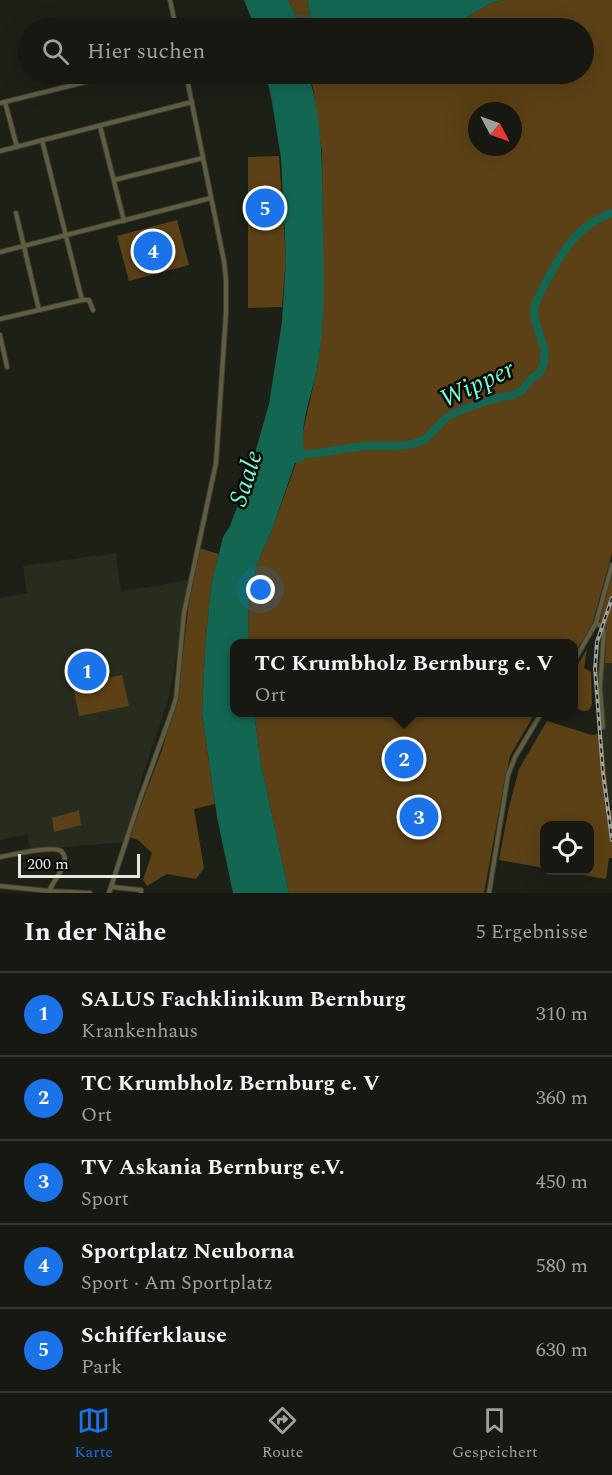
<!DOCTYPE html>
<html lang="de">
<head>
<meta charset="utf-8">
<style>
	body { margin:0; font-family:Spectral,serif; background:#1f211a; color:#f1f3f6 }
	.controls { position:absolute; right:18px; bottom:18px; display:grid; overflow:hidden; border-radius:12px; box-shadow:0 6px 24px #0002 }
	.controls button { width:54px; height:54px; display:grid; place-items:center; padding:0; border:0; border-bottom:2px solid #353731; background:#161811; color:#f1f3f6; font:30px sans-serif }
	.compass { position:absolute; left:468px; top:102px; width:54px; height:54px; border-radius:50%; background:#161811; box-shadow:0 6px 24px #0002; rotate:131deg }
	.scale { position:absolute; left:18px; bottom:15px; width:122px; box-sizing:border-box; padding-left:6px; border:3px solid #e5e7e1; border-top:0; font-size:16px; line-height:21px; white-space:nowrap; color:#e5e7e1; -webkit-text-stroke:4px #080906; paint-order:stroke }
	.you { position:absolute; left:261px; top:590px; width:21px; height:21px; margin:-15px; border:4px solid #fff; border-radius:50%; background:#1a73e8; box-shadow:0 0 0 9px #1a73e833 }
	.badge { display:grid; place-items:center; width:39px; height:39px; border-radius:50%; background:#1a73e8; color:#fff; font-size:20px; font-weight:700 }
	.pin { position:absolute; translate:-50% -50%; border:3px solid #fff; box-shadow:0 2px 6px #0006 }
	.popup { position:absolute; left:230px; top:639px; width:348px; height:78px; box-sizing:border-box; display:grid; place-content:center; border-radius:12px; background:#161811; filter:drop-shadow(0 2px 4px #0005); font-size:20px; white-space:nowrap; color:#9ea09f }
	.popup b { font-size:22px; color:#f1f3f6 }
	.popup::after { content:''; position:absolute; left:50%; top:100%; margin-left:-12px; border:12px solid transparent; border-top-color:#161811 }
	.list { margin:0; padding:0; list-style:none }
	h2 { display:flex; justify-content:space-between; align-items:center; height:78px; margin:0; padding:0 24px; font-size:26px }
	h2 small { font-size:20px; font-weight:400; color:#9ea09f }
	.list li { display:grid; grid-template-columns:39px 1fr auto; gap:18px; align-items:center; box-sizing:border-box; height:84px; padding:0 24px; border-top:2px solid #353731 }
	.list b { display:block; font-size:22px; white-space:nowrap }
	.list p { margin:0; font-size:20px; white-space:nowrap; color:#9ea09f }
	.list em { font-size:20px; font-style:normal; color:#9ea09f }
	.icon { flex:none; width:33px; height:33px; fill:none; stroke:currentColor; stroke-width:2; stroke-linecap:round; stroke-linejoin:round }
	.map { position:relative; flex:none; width:612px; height:893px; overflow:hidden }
	.search { position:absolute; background:#161811; box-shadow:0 6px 24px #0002; left:18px; right:18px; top:18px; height:66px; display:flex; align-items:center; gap:15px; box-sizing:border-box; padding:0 21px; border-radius:33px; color:#9ea09f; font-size:22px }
	.sheet { height:498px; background:#161811 }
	nav { display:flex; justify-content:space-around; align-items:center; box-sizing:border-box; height:84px; border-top:2px solid #353731; background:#161811; font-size:16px; color:#9ea09f }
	nav a { display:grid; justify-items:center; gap:3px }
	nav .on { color:#1a73e8 }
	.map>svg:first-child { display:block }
</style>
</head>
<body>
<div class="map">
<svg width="612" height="893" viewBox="0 0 612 893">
	<rect width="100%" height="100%" fill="#1d2017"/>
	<g fill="#272c1e">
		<path d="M116,553L121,592L188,580L183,610L180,640L168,701L143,774L124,842L31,850L27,834L0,840V598L27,593L23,566Z"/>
		<path d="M612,663V805H610L598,695L596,664Z"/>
	</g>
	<g fill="#5c4116" fill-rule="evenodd">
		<path d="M288,0H307L313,28H298L296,17Z"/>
		<path d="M504,0H612V553L591,629L574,653V644H249L248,604L257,564L272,530L296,463L303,447V431L317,370L322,328L323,270L322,153L313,88L308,74H584V28H449L491,3ZM477,111H513V147H477Z"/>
		<path d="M279,156L286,258L282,307L248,308V157Z"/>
		<path d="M177,220L189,265L129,281L117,236Z"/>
		<path d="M199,548L219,554L211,586L205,649L202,714L215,804L194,809L204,868L196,879L167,874L147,886L143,880L152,853L138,840L129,837L162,750L178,693L191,586Z"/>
		<path d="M612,570V663H605L606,629L600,623L599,615Z"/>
		<path d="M587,649L584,668L591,672L592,704L590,709C584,713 580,710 574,707V671Z"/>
		<path d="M122,675L129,706L79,716L73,685Z"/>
		<path d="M254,713H535L510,756L501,800L484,893H289L261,764Z"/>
		<path d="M547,721L592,735L602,733L610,810H612V858H609L606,879L559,871L590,870V826H544V868L499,860L509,807L519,769Z"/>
		<path d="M79,810L81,825L54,832L52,818Z"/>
	</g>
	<g fill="#136752">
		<path d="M244,0H288L296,17L298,28H255Z"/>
		<path d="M307,0H504L491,3L449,28H313Z"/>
		<path d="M266,74H308C324,122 322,177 323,228C323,261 325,295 322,328C321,342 319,356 317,369C313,392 296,433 306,454L303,461L295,463L272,530L257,564L248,604L249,643L234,644V712L254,713L261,764L289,893H233L217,817L202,714L205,649L211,586L223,537L230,526L248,477L269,404L282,322L286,258L281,158L272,102Z"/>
	</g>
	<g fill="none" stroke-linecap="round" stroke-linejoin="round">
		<path stroke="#136752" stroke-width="1.5" d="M296,16H306L312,17"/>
		<path stroke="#136752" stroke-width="8" d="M298,455C321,454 343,448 366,446C383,445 400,448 416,443C432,439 437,422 451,415C465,408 483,402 498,398C505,397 513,396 520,392C525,389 527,382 532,378C536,375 539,375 541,370C552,348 535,333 534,313C534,302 541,293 545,284C562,252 577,225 612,213"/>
		<defs>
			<g id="minor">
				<path d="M170,0L176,28"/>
				<path d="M5,102L17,147"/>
				<path d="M0,103L118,74"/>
				<path d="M100,126L124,221"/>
				<path d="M42,140L82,300H89L93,310"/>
				<path d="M0,151L192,102"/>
				<path d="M114,180L203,158"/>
				<path d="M16,213L39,310"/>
				<path d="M0,252L211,198"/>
				<path d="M0,319L82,300"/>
				<path d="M0,335L7,367"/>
				<path d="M596,623L601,626L604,631L600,688L603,727"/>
				<path d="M574,661L596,623L612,565"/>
				<path d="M0,857C11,855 53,845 61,851C63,853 65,856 65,859C65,869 54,880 50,889L49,893"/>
				<path d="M0,886L49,891L90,893"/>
				<path d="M112,887L141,890V893"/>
				<path d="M109,893L140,799L172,711L176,698L184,613L216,463L226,312V280L224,261L186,74"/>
				<path d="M489,893L508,775L515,757L542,712"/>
			</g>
		</defs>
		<use href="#minor" stroke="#393c33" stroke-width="6"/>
		<use href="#minor" stroke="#625d3e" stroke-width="4"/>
		<defs>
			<path id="rail" d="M612,598L597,642L595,669L603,773L612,840"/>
		</defs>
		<use href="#rail" stroke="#9c9f98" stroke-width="4"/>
		<use href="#rail" stroke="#080906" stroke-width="1.5" stroke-dasharray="4.5" stroke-linecap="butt"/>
	</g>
	<g text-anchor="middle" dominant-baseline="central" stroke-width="5" stroke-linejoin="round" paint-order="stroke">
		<g font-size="26" font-style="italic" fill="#72fcd4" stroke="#080906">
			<text transform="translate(477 384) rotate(-25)">Wipper</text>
			<text transform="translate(246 478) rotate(-72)">Saale</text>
		</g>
	</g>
</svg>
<div class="controls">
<button><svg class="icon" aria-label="locate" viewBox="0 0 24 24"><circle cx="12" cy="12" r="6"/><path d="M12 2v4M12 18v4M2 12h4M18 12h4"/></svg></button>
</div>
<svg class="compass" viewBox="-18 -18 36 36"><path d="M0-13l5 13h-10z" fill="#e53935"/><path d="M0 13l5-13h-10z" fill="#9ea09f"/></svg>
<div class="scale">200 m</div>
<div class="you"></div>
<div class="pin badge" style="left:87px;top:671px">1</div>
<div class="pin badge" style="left:404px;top:759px">2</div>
<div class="popup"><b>TC Krumbholz Bernburg e. V</b>Ort</div>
<div class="pin badge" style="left:419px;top:817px">3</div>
<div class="pin badge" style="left:153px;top:251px">4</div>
<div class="pin badge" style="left:265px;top:208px">5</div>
<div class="search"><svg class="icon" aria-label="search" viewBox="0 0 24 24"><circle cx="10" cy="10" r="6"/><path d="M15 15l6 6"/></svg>Hier suchen</div>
</div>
<section class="sheet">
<h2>In der Nähe<small>5 Ergebnisse</small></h2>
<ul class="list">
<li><span class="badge">1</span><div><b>SALUS Fachklinikum Bernburg</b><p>Krankenhaus</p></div><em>310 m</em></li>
<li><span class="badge">2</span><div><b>TC Krumbholz Bernburg e. V</b><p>Ort</p></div><em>360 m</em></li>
<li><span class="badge">3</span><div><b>TV Askania Bernburg e.V.</b><p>Sport</p></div><em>450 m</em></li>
<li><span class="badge">4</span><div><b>Sportplatz Neuborna</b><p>Sport · Am Sportplatz</p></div><em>580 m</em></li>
<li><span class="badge">5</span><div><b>Schifferklause</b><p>Park</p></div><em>630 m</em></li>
</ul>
</section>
<nav>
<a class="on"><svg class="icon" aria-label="map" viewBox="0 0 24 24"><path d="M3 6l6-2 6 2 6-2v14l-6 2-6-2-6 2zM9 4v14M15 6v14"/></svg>Karte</a>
<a><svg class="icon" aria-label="directions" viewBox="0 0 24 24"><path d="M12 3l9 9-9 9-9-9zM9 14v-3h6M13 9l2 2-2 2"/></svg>Route</a>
<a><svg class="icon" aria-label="saved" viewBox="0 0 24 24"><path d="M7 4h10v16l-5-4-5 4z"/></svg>Gespeichert</a>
</nav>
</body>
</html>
